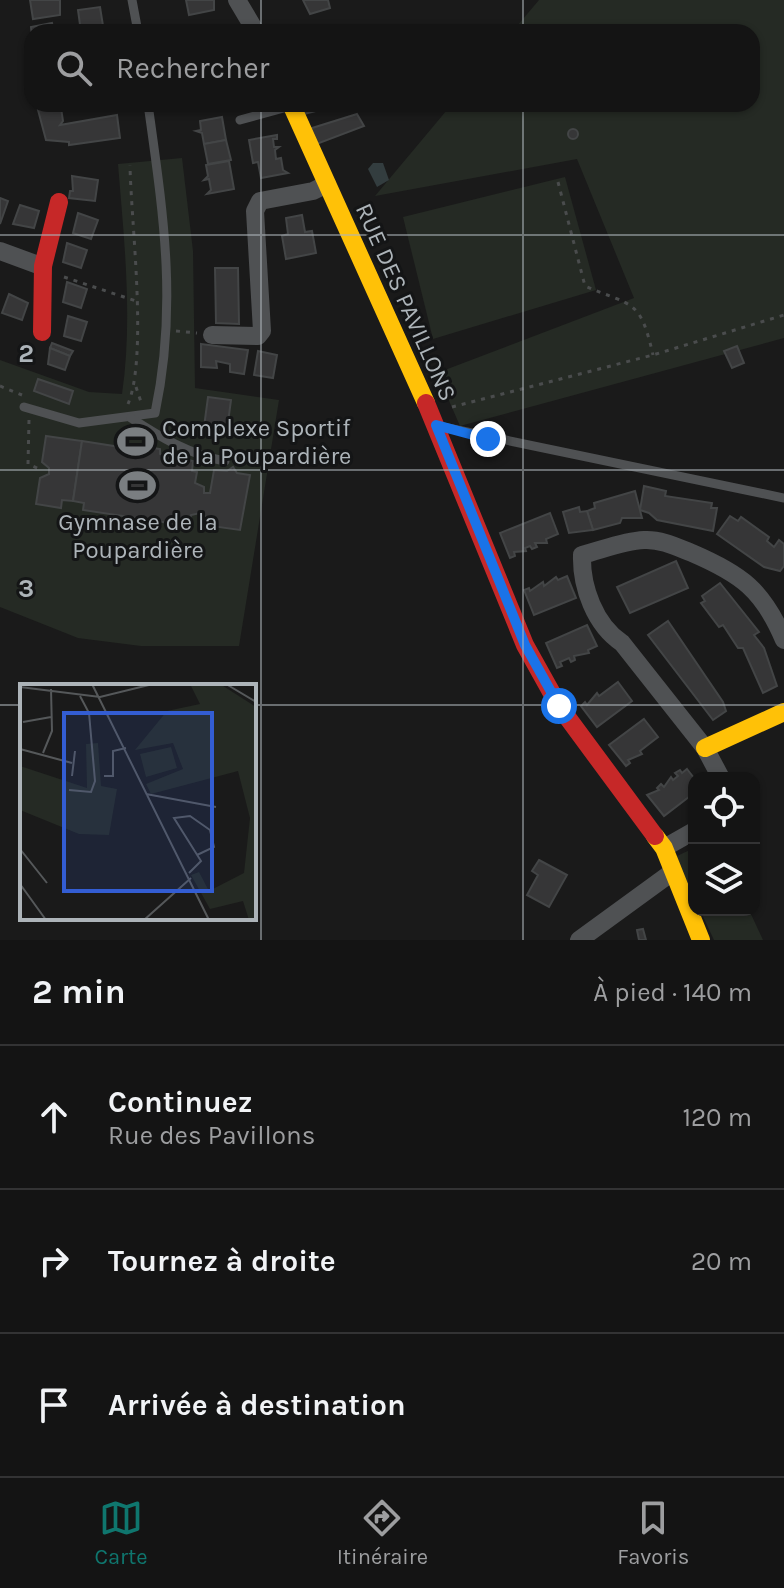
<!DOCTYPE html>
<html lang="fr">
<head>
<meta charset="utf-8">
<style>
	body { margin:0; font-family:Karla,sans-serif; background:#1d1d1d; color:#f1f3f6 }
	.controls { position:absolute; right:24px; bottom:24px; display:grid; overflow:hidden; border-radius:16px; box-shadow:0 2px 6px #0004 }
	.controls button { width:72px; height:72px; display:grid; place-items:center; padding:0; border:0; border-bottom:2px solid #333334; background:#141414; color:#f1f3f6; font:40px sans-serif }
	.stop { position:absolute; width:24px; height:24px; margin:-18px; border:6px solid #1a73e8; border-radius:50%; background:#fff }
	.stop.end { background:#1a73e8; border-color:#fff; box-shadow:0 2px 8px #0008 }
	.list { margin:0; padding:0; list-style:none }
	h2 { display:flex; justify-content:space-between; align-items:center; height:104px; margin:0; padding:0 32px; font-size:34px }
	h2 small { font-size:26px; font-weight:400; color:#9d9ea0 }
	.list li { display:grid; grid-template-columns:52px 1fr auto; gap:24px; align-items:center; box-sizing:border-box; height:144px; padding:0 32px; border-top:2px solid #333334 }
	.list b { display:block; font-size:30px; white-space:nowrap }
	.list p { margin:0; font-size:26px; white-space:nowrap; color:#9d9ea0 }
	.list em { font-size:26px; font-style:normal; color:#9d9ea0 }
	.icon { flex:none; width:44px; height:44px; fill:none; stroke:currentColor; stroke-width:2; stroke-linecap:round; stroke-linejoin:round }
	.map { position:relative; flex:none; width:784px; height:940px; overflow:hidden }
	.search { position:absolute; background:#141414; box-shadow:0 2px 6px #0004; left:24px; right:24px; top:24px; height:88px; display:flex; align-items:center; gap:20px; box-sizing:border-box; padding:0 28px; border-radius:24px; color:#9d9ea0; font-size:30px }
	.sheet { height:536px; background:#141414 }
	nav { display:flex; justify-content:space-around; align-items:center; box-sizing:border-box; height:112px; border-top:2px solid #333334; background:#141414; font-size:22px; color:#9d9ea0 }
	nav a { display:grid; justify-items:center; gap:4px }
	nav .on { color:#0f766e }
	.map>svg:first-child { display:block }
</style>
</head>
<body>
<div class="map">
<svg width="784" height="940" viewBox="0 0 784 940">
	<rect width="100%" height="100%" fill="#1a1a1a"/>
	<g fill="#252a24">
		<path d="M539,0H784V338L460,426L437,373L634,298L577,159L375,196L452,104H752V32H512Z"/>
		<path d="M182,158L193,251L195,388L279,400L239,646H141L78,638L0,607V360L89,392L122,394C133,320 124,238 118,164Z"/>
		<path d="M565,177L596,290L433,339L403,217Z"/>
		<path d="M694,848V897L675,857Z"/>
		<path d="M700,910H749L763,940H714Z"/>
	</g>
	<path fill="#333d3f" d="M373,163H383L389,180L377,187L368,169Z"/>
	<g fill="#363637" stroke="#434546" stroke-width="2">
		<path d="M30,0H60V15L33,19Z"/>
		<path d="M186,0H214V10L189,15Z"/>
		<path d="M303,0H328L330,8L310,14Z"/>
		<path d="M100,7L104,32H81L78,10Z"/>
		<path d="M52,23L54,32H32V37L31,27Z"/>
		<path d="M227,104H256V105L228,110Z"/>
		<path d="M301,104H343L304,114Z"/>
		<path d="M61,108L63,121L60,125L117,115L120,138L69,145V142L46,140L38,110Z"/>
		<path d="M357,114L364,126L314,145L309,129Z"/>
		<path d="M222,117L226,140L204,144L202,133L196,131L201,130L200,121Z"/>
		<circle cx="573" cy="134" r="5"/>
		<path d="M277,135V139H273L274,147H279L275,150L276,159L281,158L283,170L288,173L261,178L258,162L253,163L249,140Z"/>
		<path d="M226,140L231,160L208,164L204,144Z"/>
		<path d="M229,161L234,189L207,194L211,190L209,179L204,180L208,176L206,165Z"/>
		<path d="M72,176L98,180L95,201L69,198L70,191H73Z"/>
		<path d="M0,198L8,201L0,224Z"/>
		<path d="M20,205L39,211L34,228L13,224Z"/>
		<path d="M78,213L98,220L91,239L73,233Z"/>
		<path d="M302,215L305,232L312,231L316,253L286,259L282,236L288,234L286,218Z"/>
		<path d="M67,243L87,250L81,268L63,262Z"/>
		<path d="M215,268H238L239,324L216,323Z"/>
		<path d="M67,282L87,289L81,308L63,302Z"/>
		<path d="M9,294L28,303L22,320L2,313Z"/>
		<path d="M68,316L87,322L81,341L64,336Z"/>
		<path d="M52,343L73,351L70,356L50,348Z"/>
		<path d="M201,344L248,350L244,374L230,372V364L216,361L217,368L201,367Z"/>
		<path d="M737,346L744,363L732,368L724,351Z"/>
		<path d="M50,348L70,356L65,370L48,364Z"/>
		<path d="M258,351L277,355L273,378L254,375Z"/>
		<path d="M38,379L73,391L69,404L34,391Z"/>
		<path d="M208,397L231,400L227,430L204,427Z"/>
		<path d="M46,436L82,441L73,501L62,500L61,508L36,504L40,478L49,474V468L42,462Z"/>
		<path d="M82,441L146,451L147,447L160,449V454L193,461L192,471L197,472L195,483L204,487V493H210L214,470L227,471L233,467L237,473L250,475L240,530L204,525L206,517L200,513L191,515L189,526L83,510L84,503L73,501Z"/>
		<path d="M644,486L666,491L665,496L712,503L711,508H717L713,531L657,520L649,513L640,510Z"/>
		<path d="M635,491L642,518H622L620,523L593,530L587,511L595,508L594,503Z"/>
		<path d="M579,507L580,512L587,511L593,530L569,533L563,512Z"/>
		<path d="M550,513L558,534L546,539L547,543H535L537,547L532,549L530,546L525,548L526,551L514,552L515,556L510,558L500,533Z"/>
		<path d="M730,516L738,521L741,517L769,537L767,541L774,547L779,540L784,544V566L780,571L764,567L717,534Z"/>
		<path d="M676,561L688,588L630,613L617,587Z"/>
		<path d="M567,576L576,598L534,615L524,590L529,588L530,591L543,582L544,586L556,577L558,580Z"/>
		<path d="M720,583L759,632L754,635L764,648L777,686L763,693L743,648H738L723,625L719,627L701,603L705,601L702,596Z"/>
		<path d="M668,621L723,702L726,711L713,720L648,635Z"/>
		<path d="M587,625L597,646L588,650L589,653L574,656L575,660L571,662L569,658L560,662L562,666L557,668L546,643Z"/>
		<path d="M618,682L632,701L597,727L581,706L585,702L587,705L597,693L599,696Z"/>
		<path d="M644,719L658,737L640,751L642,754L628,760L630,763L626,766L609,745Z"/>
		<path d="M687,769L694,778V793L664,816L647,795L659,790L657,788L661,784L664,787L671,777L673,780L678,776L675,773L680,770L682,773Z"/>
		<path d="M539,860L567,875L549,907L527,895L538,875L532,871Z"/>
		<path d="M643,929L646,940H639L637,930Z"/>
	</g>
	<g fill="none" stroke-linecap="round" stroke-linejoin="round">
		<g stroke="#4a4c4d" stroke-width="3" stroke-dasharray="4 6" stroke-linecap="butt">
			<path d="M558,182L585,286C633,307 640,298 653,355"/>
			<path d="M64,277L136,301"/>
			<path d="M176,331L197,333"/>
			<path d="M0,386L22,395"/>
			<path d="M136,387L141,402"/>
			<path d="M128,404C148,356 131,223 130,165"/>
			<path d="M452,407L653,355L784,315"/>
			<path d="M29,420L28,464L39,469"/>
		</g>
		<g stroke="#4f5153" stroke-width="9">
			<path d="M132,0L138,32"/>
			<path d="M240,120L291,106"/>
			<path d="M24,407L79,423L155,413C178,305 163,212 148,104"/>
			<path d="M131,418C160,437 190,455 225,461"/>
			<path d="M443,427L784,498"/>
		</g>
		<g stroke="#4f5153" stroke-width="18">
			<path d="M237,0L256,32"/>
			<path d="M0,251L41,266"/>
			<path d="M212,335L258,336L262,331L255,211L260,201L313,191L327,184"/>
			<path d="M721,778L705,748L622,643C595,625 581,587 582,555C602,550 623,541 644,540C661,539 677,547 692,553C741,574 763,590 784,640"/>
			<path d="M664,848L694,831"/>
			<path d="M579,940L671,873"/>
		</g>
		<g stroke="#ffc107" stroke-width="18">
			<path d="M291,104L426,403"/>
			<path d="M705,748L784,712"/>
			<path d="M655,836L664,848L701,940"/>
		</g>
		<g stroke="#c62828" stroke-width="18">
			<path d="M42,332L43,266L59,202"/>
			<path d="M426,403L525,645L559,706L655,836"/>
		</g>
	</g>
	<g fill="none" stroke-linecap="round" stroke-linejoin="round">
		<path stroke="#1a73e8" stroke-width="10" d="M488,439L436,425L525,645L559,706"/>
	</g>
	<path fill="none" stroke="#adb4b9" stroke-width="2" stroke-opacity="0.55" d="M261,0V32M523,0V32M261,104V940M523,104V940M0,235H784M0,470H784M0,705H22M254,705H784"/>
	<defs>
		<symbol id="stadium-bare" viewBox="-9 -9 18 18"><path d="M0-5a6.5 5 0 1 0 0 10a6.5 5 0 1 0 0-10ZM-3.5-1.8h7v3.6h-7Z" fill="#7a7e81" stroke="#141516" stroke-width="2.5" paint-order="stroke"/></symbol>
	</defs>
	<g fill-rule="evenodd">
		<use href="#stadium-bare" x="110" y="416" width="51" height="51"/>
		<use href="#stadium-bare" x="112" y="460" width="51" height="51"/>
	</g>
	<g text-anchor="middle" dominant-baseline="central" stroke-width="6" stroke-linejoin="round" paint-order="stroke">
		<g font-size="24" fill="#adb4b9" stroke="#141516">
			<text transform="translate(406 302) rotate(66)">RUE DES PAVILLONS</text>
		</g>
		<g font-size="24" fill="#adb4b9" stroke="#141516" text-anchor="start">
			<text x="162" y="428">Complexe Sportif<tspan x="162" dy="28">de la Poupardière</tspan></text>
			<text x="138" y="522" text-anchor="middle">Gymnase de la<tspan x="138" dy="28">Poupardière</tspan></text>
		</g>
	</g>
	<g transform="translate(20 684)">
		<rect width="236" height="236" fill="#1a1a1a"/>
		<path d="M170,0H200L236,23V236H229L223,217L190,225L171,191L179,188L189,207L224,189L230,134L218,87L131,110L126,100L163,85L153,59L115,66L147,27L180,20ZM78,59L81,102L97,105L89,151L59,150L0,126V82L67,104L66,60ZM151,63L157,84L126,93L120,70Z" fill="#252a24"/>
		<path fill="none" stroke="#55585a" stroke-width="2" d="M72,0L189,236M206,0L236,18M0,3L80,13L133,0M3,38L31,33M0,65L52,79M23,69L32,47L31,5M52,92L55,67M84,92H93V67L106,64M49,106L71,108L75,97L69,29L60,12M126,110L196,123M0,165L27,199M169,189L181,177L154,134L170,132L190,146L194,163L177,171M0,200L26,236M124,236L171,194"/>
		<path fill="#335dd3" fill-opacity="0.15" stroke="#335dd3" stroke-width="4" d="M44,29H192V207H44Z"/>
		<rect width="236" height="236" fill="none" stroke="#adb4b9" stroke-width="4"/>
	</g>
	<g font-size="26" text-anchor="middle" font-weight="bold" fill="#adb4b9" stroke="#141516" stroke-width="6" stroke-linejoin="round" paint-order="stroke">
		<text x="26" y="362">2</text>
		<text x="26" y="597">3</text>
	</g>
</svg>
<div class="controls">
<button><svg class="icon" aria-label="locate" viewBox="0 0 24 24"><circle cx="12" cy="12" r="6"/><path d="M12 2v4M12 18v4M2 12h4M18 12h4"/></svg></button>
<button><svg class="icon" aria-label="layers" viewBox="0 0 24 24"><path d="M12 4l9 5-9 5-9-5zM3 14l9 5 9-5"/></svg></button>
</div>
<div class="stop" style="left:559px;top:706px"></div>
<div class="stop end" style="left:488px;top:439px"></div>
<div class="search"><svg class="icon" aria-label="search" viewBox="0 0 24 24"><circle cx="10" cy="10" r="6"/><path d="M15 15l6 6"/></svg>Rechercher</div>
</div>
<section class="sheet">
<h2>2 min<small>À pied · 140 m</small></h2>
<ul class="list">
<li><svg class="icon" aria-label="ahead" viewBox="0 0 24 24"><path d="M12 20V5M6 11l6-6 6 6"/></svg><div><b>Continuez</b><p>Rue des Pavillons</p></div><em>120 m</em></li>
<li><svg class="icon" aria-label="right" viewBox="0 0 24 24"><path d="M7 20v-9h11M14 6l5 5-5 5"/></svg><div><b>Tournez à droite</b></div><em>20 m</em></li>
<li><svg class="icon" aria-label="arrive" viewBox="0 0 24 24"><path d="M6 21V4h12l-3 4 3 4H6"/></svg><div><b>Arrivée à destination</b></div></li>
</ul>
</section>
<nav>
<a class="on"><svg class="icon" aria-label="map" viewBox="0 0 24 24"><path d="M3 6l6-2 6 2 6-2v14l-6 2-6-2-6 2zM9 4v14M15 6v14"/></svg>Carte</a>
<a><svg class="icon" aria-label="directions" viewBox="0 0 24 24"><path d="M12 3l9 9-9 9-9-9zM9 14v-3h6M13 9l2 2-2 2"/></svg>Itinéraire</a>
<a><svg class="icon" aria-label="saved" viewBox="0 0 24 24"><path d="M7 4h10v16l-5-4-5 4z"/></svg>Favoris</a>
</nav>
</body>
</html>
